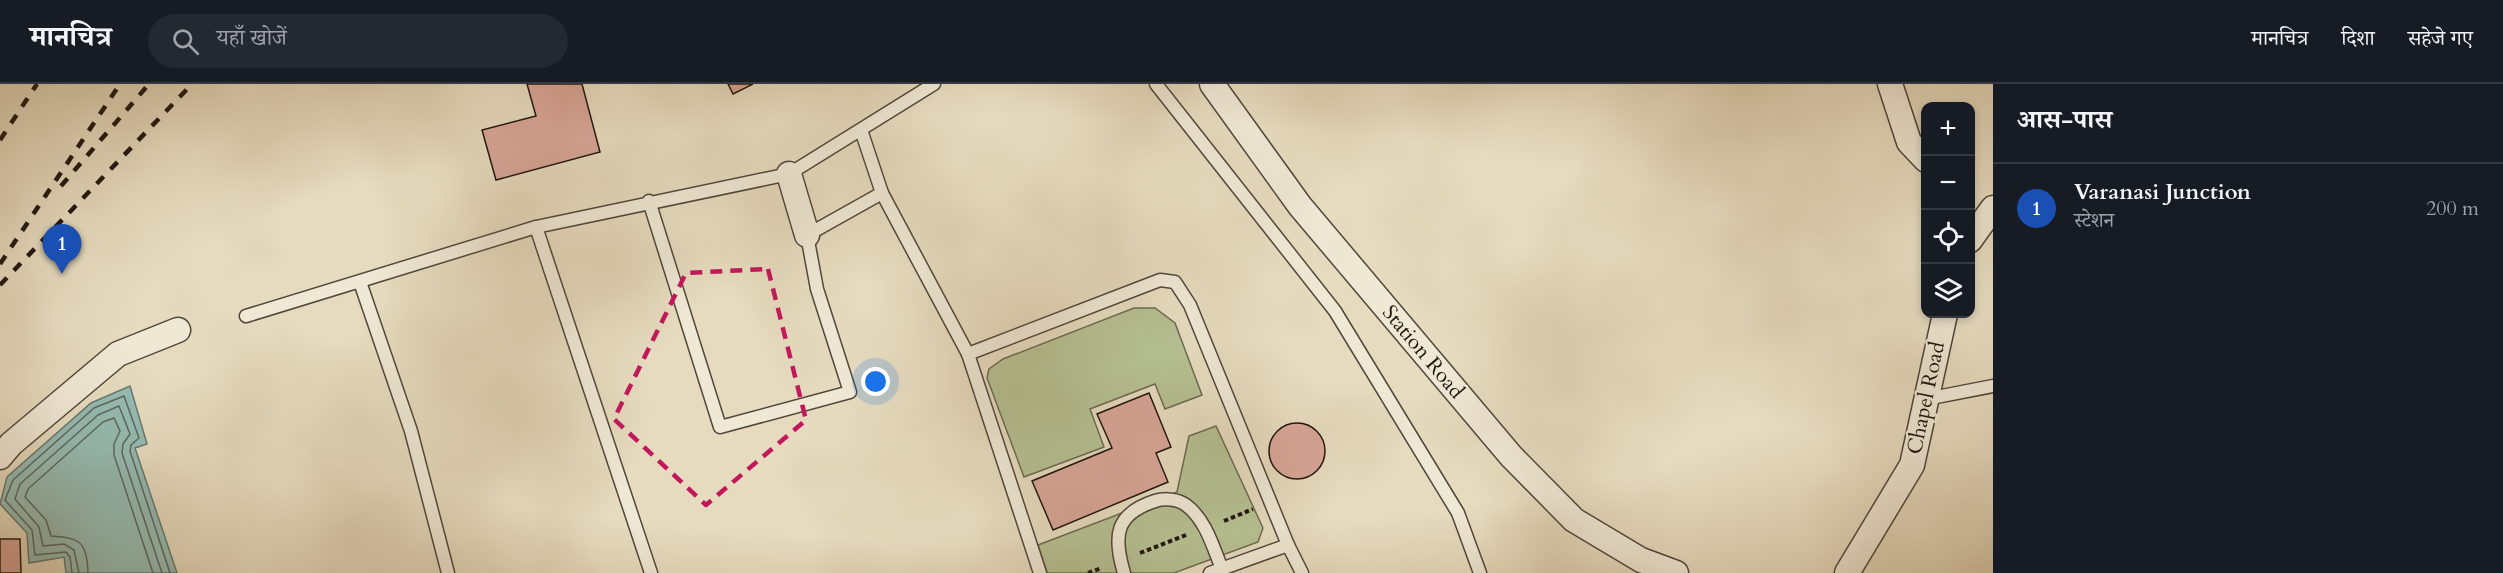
<!DOCTYPE html>
<html lang="hi">
<head>
<meta charset="utf-8">
<style>
	body { margin:0; font-family:Cardo,"Noto Serif Devanagari",serif; background:#242831; color:#f1f3f6 }
	.controls { position:absolute; right:18px; top:18px; display:grid; overflow:hidden; border-radius:12px; box-shadow:0 3px 9px #0003 }
	.controls button { width:54px; height:54px; display:grid; place-items:center; padding:0; border:0; border-bottom:2px solid #363941; background:#171b24; color:#f1f3f6; font:30px sans-serif }
	.you { position:absolute; left:876px; top:298px; width:21px; height:21px; margin:-15px; border:4px solid #fff; border-radius:50%; background:#1a73e8; box-shadow:0 0 0 9px #1a73e833 }
	.badge { display:grid; place-items:center; width:39px; height:39px; border-radius:50%; background:#2563eb; color:#fff; font-size:20px; font-weight:700 }
	.pin { position:absolute; translate:-50% -50px; filter:drop-shadow(0 2px 3px #0008) }
	.pin::after { content:''; position:absolute; top:32px; width:21px; height:18px; background:inherit; clip-path:polygon(0 0,100% 0,50% 100%) }
	.list { margin:0; padding:0; list-style:none }
	h2 { display:flex; justify-content:space-between; align-items:center; height:78px; margin:0; padding:0 24px; font-size:26px }
	h2 small { font-size:20px; font-weight:400; color:#9ea1a6 }
	.list li { display:grid; grid-template-columns:39px 1fr auto; gap:18px; align-items:center; box-sizing:border-box; height:90px; padding:0 24px; border-top:2px solid #363941 }
	.list b { display:block; font-size:22px; white-space:nowrap }
	.list p { margin:0; font-size:20px; white-space:nowrap; color:#9ea1a6 }
	.list em { font-size:20px; font-style:normal; color:#9ea1a6 }
	.icon { flex:none; width:33px; height:33px; fill:none; stroke:currentColor; stroke-width:2; stroke-linecap:round; stroke-linejoin:round }
	.map { position:relative; flex:none; width:1993px; height:489px; overflow:hidden }
	header { display:flex; align-items:center; gap:36px; box-sizing:border-box; height:84px; padding:0 30px; background:#171b24; border-bottom:2px solid #363941 }
	header strong { font-size:28px }
	nav { display:flex; gap:33px; margin-inline-start:auto; font-size:21px }
	.search { width:420px; height:54px; background:#242831; display:flex; align-items:center; gap:15px; box-sizing:border-box; padding:0 21px; border-radius:33px; color:#9ea1a6; font-size:22px }
	main { display:flex }
	aside { flex:1; background:#171b24 }
	.map>svg:first-child { display:block }
</style>
</head>
<body>
<header>
<strong>मानचित्र</strong>
<div class="search"><svg class="icon" aria-label="search" viewBox="0 0 24 24"><circle cx="10" cy="10" r="6"/><path d="M15 15l6 6"/></svg>यहाँ खोजें</div>
<nav><a>मानचित्र</a><a>दिशा</a><a>सहेजे गए</a></nav>
</header>
<main>
<div class="map">
<svg width="1993" height="489" viewBox="0 0 1993 489">
	<rect width="100%" height="100%" fill="#e6dbbf"/>
	<filter id="stains"><feTurbulence type="fractalNoise" baseFrequency=".00333" numOctaves="4"/><feColorMatrix values="0 0 0 0 .2 0 0 0 0 .09 0 0 0 0 .02 0 0 0 .5 -.17"/></filter>
	<radialGradient id="worn" r=".72"><stop offset=".6" stop-color="#630" stop-opacity="0"/><stop offset="1" stop-color="#630" stop-opacity=".3"/></radialGradient>
	<g fill="#b5c092" stroke="#6a6b50" stroke-width="1.5">
		<path d="M1134,224H1155L1175,239L1202,311L1165,325L1155,300L1090,325L1104,363L1024,393L987,294L989,285L1003,275Z"/>
		<path d="M1216,342L1263,444L1258,458L1174,489H1047L1038,461L1177,408L1189,352Z"/>
	</g>
	<path fill="#96bbb2" stroke="#667970" stroke-width="1.5" d="M130,302L147,360L135,364L177,489H66L64,473L29,479L27,449L0,420L7,393L91,319Z"/>
	<g fill="none" stroke-linecap="round" stroke-linejoin="round">
		<g stroke="#5a6860" stroke-width="1.5">
			<path d="M72,489L70,473L66,468L35,471L32,446L5,416L13,396L94,324L124,312L139,354L131,361L130,367L170,489"/>
			<path d="M79,489L74,466L64,460L43,462L39,443L15,415L20,400L98,331L119,322L130,350L123,360L122,369L162,489"/>
			<path d="M88,489C87,457 80,454 51,452L46,436L25,413L28,405L103,338L114,334L120,347L114,360V371L153,489"/>
		</g>
	</g>
	<g fill="#d8a597" stroke="#1f160e" stroke-width="1.5">
		<path d="M527,0H582L600,68L496,96L482,46L536,32Z"/>
		<path d="M728,0H753L733,10Z"/>
		<path d="M1149,309L1171,363L1156,369L1168,398L1053,446L1032,397L1112,364L1097,330Z"/>
		<circle cx="1297" cy="367" r="28"/>
		<path d="M0,455H20L21,489H0Z"/>
	</g>
	<g fill="none" stroke-linecap="round" stroke-linejoin="round">
		<defs>
			<g id="service">
				<path d="M1156,0L1335,227L1458,429L1480,489"/>
				<path d="M861,46L882,109L968,270L1160,196L1175,198L1190,221L1288,461L1302,489"/>
				<path d="M649,117L720,343L850,308L817,205L807,151L882,109"/>
				<path d="M536,143L651,489"/>
				<path d="M360,198L411,347L448,489"/>
				<path d="M246,232L536,143L789,90L934,0"/>
				<path d="M968,270L1040,489"/>
				<path d="M1926,315L1993,302"/>
				<path d="M1124,489C1113,452 1115,430 1155,417C1164,414 1178,415 1186,421C1206,436 1213,463 1222,485"/>
				<path d="M1210,489L1288,461"/>
			</g>
			<g id="minor">
				<path d="M1212,0L1300,122L1511,372L1574,436L1641,476L1676,489"/>
				<path d="M1890,0L1909,58L1926,76"/>
				<path d="M789,90L807,151"/>
				<path d="M1970,156L1993,124"/>
				<path d="M0,373L11,360L118,270L178,246"/>
				<path d="M1847,489L1912,381L1945,230"/>
			</g>
		</defs>
		<use href="#service" stroke="#51473a" stroke-width="15"/>
		<use href="#minor" stroke="#51473a" stroke-width="27"/>
		<g stroke="#1f160e" stroke-width="4" stroke-dasharray="4.5 3" stroke-linecap="butt">
			<path d="M1224,437L1253,425"/>
			<path d="M1140,469L1186,451"/>
			<path d="M1088,489L1102,484"/>
		</g>
		<use href="#service" stroke="#efe8d5" stroke-width="12"/>
		<use href="#minor" stroke="#efe8d5" stroke-width="24"/>
		<g stroke="#1f160e" stroke-width="4.5" stroke-dasharray="10 10" stroke-linecap="butt">
			<path d="M0,56L37,0"/>
			<path d="M61,102L149,0"/>
			<path d="M0,180L120,0"/>
			<path d="M0,201L192,0"/>
		</g>
	</g>
	<path fill="none" stroke="#c2185b" stroke-width="4.5" stroke-dasharray="12 8" stroke-linejoin="round" d="M768,185L806,336L706,421L614,335L686,189Z"/>
	<g text-anchor="middle" dominant-baseline="central" stroke-width="4.5" stroke-linejoin="round" paint-order="stroke">
		<g font-size="21" fill="#1f160e" stroke="#efe8d5">
			<text transform="translate(1423 268) rotate(50)">Station Road</text>
			<text transform="translate(1926 314) rotate(-78)">Chapel Road</text>
		</g>
	</g>
	<rect width="100%" height="100%" filter="url(#stains)"/>
	<rect width="100%" height="100%" fill="url(#worn)"/>
</svg>
<div class="controls">
<button>+</button>
<button>−</button>
<button><svg class="icon" aria-label="locate" viewBox="0 0 24 24"><circle cx="12" cy="12" r="6"/><path d="M12 2v4M12 18v4M2 12h4M18 12h4"/></svg></button>
<button><svg class="icon" aria-label="layers" viewBox="0 0 24 24"><path d="M12 4l9 5-9 5-9-5zM3 14l9 5 9-5"/></svg></button>
</div>
<div class="you"></div>
<div class="pin badge" style="left:62px;top:190px;background:#1a4fb4">1</div>
</div>
<aside>
<h2>आस-पास<small></small></h2>
<ul class="list">
<li><span class="badge" style="background:#1a4fb4">1</span><div><b>Varanasi Junction</b><p>स्टेशन</p></div><em>200 m</em></li>
</ul>
</aside>
</main>
</body>
</html>
